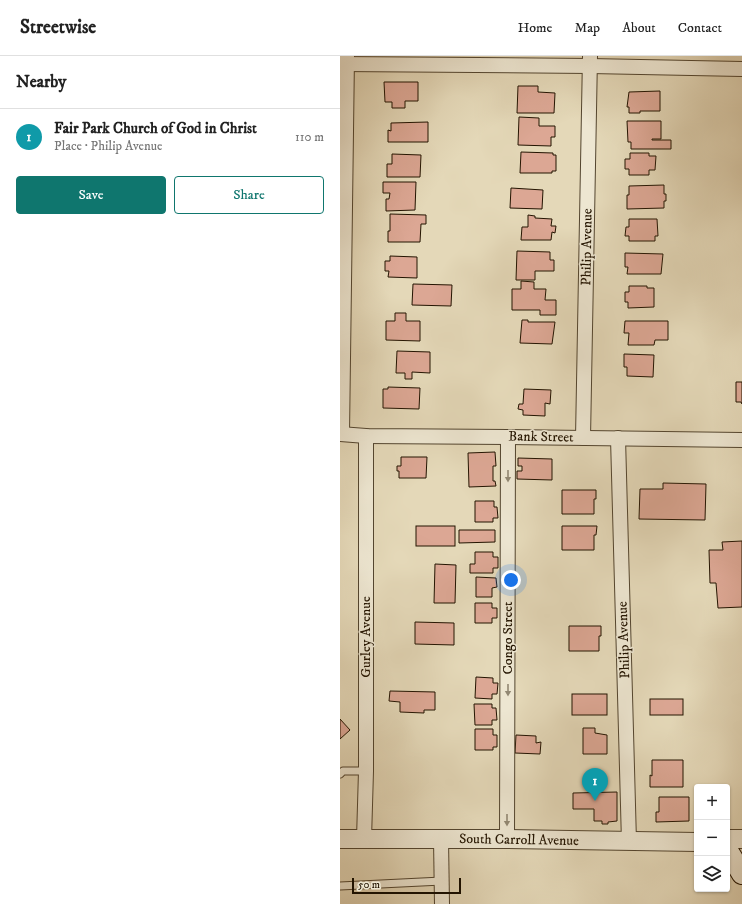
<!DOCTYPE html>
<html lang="en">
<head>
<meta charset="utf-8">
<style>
	body { margin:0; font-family:"IM FELL DW Pica",serif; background:#f6f6f6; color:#222 }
	.controls { position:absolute; right:12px; bottom:12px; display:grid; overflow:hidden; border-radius:4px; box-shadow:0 1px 3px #0004 }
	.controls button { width:36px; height:36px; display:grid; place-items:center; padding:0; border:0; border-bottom:1px solid #e0e0e0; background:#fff; color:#222; font:20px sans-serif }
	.scale { position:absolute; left:12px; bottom:10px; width:109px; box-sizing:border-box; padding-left:4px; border:2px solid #231401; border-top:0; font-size:11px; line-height:14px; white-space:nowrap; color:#231401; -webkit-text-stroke:3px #ede6d1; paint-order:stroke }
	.you { position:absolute; left:171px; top:524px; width:14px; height:14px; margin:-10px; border:3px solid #fff; border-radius:50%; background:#1a73e8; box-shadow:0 0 0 6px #1a73e833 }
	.badge { display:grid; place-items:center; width:26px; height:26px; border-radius:50%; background:#0f766e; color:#fff; font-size:13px; font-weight:700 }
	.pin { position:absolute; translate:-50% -33px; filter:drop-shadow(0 1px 2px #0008) }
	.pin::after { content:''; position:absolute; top:21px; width:14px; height:12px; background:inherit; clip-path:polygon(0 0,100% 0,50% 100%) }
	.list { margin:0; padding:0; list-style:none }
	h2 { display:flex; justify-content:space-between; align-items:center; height:52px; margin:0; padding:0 16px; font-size:17px }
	h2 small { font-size:13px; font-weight:400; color:#767676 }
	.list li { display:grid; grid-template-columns:26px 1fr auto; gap:12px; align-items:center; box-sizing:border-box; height:56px; padding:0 16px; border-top:1px solid #e0e0e0 }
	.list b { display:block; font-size:15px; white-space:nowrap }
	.list p { margin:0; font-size:13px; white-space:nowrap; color:#767676 }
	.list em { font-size:13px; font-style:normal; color:#767676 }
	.actions { display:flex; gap:8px; padding:12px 16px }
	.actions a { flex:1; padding:9px 0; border:1px solid #0f766e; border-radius:4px; text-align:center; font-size:14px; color:#0f766e }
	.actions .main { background:#0f766e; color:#fff }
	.icon { flex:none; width:22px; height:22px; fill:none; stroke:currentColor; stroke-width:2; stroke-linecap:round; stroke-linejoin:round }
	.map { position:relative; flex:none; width:402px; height:848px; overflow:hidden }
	header { display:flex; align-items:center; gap:24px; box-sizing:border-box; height:56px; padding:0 20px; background:#fff; border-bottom:1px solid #e0e0e0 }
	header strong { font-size:19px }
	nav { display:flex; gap:22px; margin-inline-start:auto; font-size:14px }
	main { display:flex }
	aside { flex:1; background:#fff }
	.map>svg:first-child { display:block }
</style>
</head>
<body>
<header>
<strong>Streetwise</strong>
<nav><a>Home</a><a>Map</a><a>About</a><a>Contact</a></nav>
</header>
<main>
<aside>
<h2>Nearby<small></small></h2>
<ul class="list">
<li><span class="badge" style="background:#0f9aa8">1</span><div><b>Fair Park Church of God in Christ</b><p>Place · Philip Avenue</p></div><em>110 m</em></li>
</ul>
<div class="actions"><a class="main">Save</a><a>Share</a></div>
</aside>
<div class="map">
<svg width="402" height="848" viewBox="0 0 402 848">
	<rect width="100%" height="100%" fill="#e4d8b8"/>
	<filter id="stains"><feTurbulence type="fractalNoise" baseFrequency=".005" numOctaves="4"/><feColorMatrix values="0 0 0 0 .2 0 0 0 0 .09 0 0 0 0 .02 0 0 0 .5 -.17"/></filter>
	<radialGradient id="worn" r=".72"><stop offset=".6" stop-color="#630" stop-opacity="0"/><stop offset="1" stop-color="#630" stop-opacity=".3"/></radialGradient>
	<g fill="#dca794" stroke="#231401">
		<path d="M44,26H78V45H65V52H52V46H45Z"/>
		<path d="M178,30H198V36L215,37L214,57H177Z"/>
		<path d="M320,35V55H300V57H289V51H287L289,36Z"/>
		<path d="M179,61L199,62V70H215V81H211V90L178,89Z"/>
		<path d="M287,65H321V83H312V84H331V93H291V86H288Z"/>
		<path d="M88,66V86H48V74L51,75V67Z"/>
		<path d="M181,96L213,97V99H216V115H212V117H180Z"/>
		<path d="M290,97H309V100H316L315,114H309V119H289V113H285V103H290Z"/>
		<path d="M52,98L81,99L80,121H47V108H52Z"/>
		<path d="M43,126H76L75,154L46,155V143H49L50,137H43Z"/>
		<path d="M324,129V138H326V145H324V152L287,153V139H289V130Z"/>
		<path d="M171,132L203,134L202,153L170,152Z"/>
		<path d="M50,158L86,159V168H81L80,186H48V175H50Z"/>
		<path d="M188,159L195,160V162L212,163L211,170H216L215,177L212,176L211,184H181L182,171H188Z"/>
		<path d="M289,163H317L318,180H315V185H289V180H285L286,171H289Z"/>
		<path d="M177,195L210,196V204H214V215H195V224H176Z"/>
		<path d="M285,197L323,198L321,218H287L288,211H285Z"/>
		<path d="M50,200L77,201V222L48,221L49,215H45V205H50Z"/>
		<path d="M181,225L194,226V233H206L205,244H216V259H200V254H172V233H181Z"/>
		<path d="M73,228L112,229L111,250L72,249Z"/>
		<path d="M289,230H307V232H314V251L288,252V246H285V236H289Z"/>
		<path d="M55,257H66V265H80V285L46,284V265H55Z"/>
		<path d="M182,264H188V266H215L212,288L180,287Z"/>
		<path d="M285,265H328V284H315L314,289H288L289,277H284Z"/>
		<path d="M57,295L90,296V317L72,316V323H65V317H56Z"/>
		<path d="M284,298L314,299L313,321L287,320V311H284Z"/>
		<path d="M396,326H402V348L401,346H396Z"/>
		<path d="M48,331L80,332L79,353L43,352V333H48Z"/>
		<path d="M184,333L211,334L210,348L205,347V360L183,359V354L178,353L179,348H183Z"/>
		<path d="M155,396L156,410H153V425H155L156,430L129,431L128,397Z"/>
		<path d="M61,401H87L86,422H59V415H57V410H61Z"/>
		<path d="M178,402L212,403V424L177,423V415H182V410H178Z"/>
		<path d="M323,427L366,428L365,464L299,463L300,433H323Z"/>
		<path d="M222,434H256V443H254V458H222Z"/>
		<path d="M135,445H154V451H157L158,462H153V466H135Z"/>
		<rect x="76" y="470" width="39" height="20"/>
		<path d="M222,470H257L256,479H254V494H222Z"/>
		<path d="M119,474H155V486L119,487Z"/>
		<path d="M402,485V551L378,552L376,527H370L369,494H383L382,486Z"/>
		<path d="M135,496H153V501H158V512H153V517H130V508H135Z"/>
		<path d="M95,508L116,509L115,547H94Z"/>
		<path d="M136,521L156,522L157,531L152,532V541H136Z"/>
		<path d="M135,547H152V552H157V562H152V567H135Z"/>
		<path d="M75,566L114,567V589L75,588Z"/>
		<path d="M229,570H261V580H259V595H229Z"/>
		<path d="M136,621L153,622V627H158L157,638H152V643L135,642Z"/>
		<path d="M50,635L95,636V654H84V657L60,656V646L49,645Z"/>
		<rect x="232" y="638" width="35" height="21"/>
		<rect x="310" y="643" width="33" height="16"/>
		<path d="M134,648H152V652H156L157,664H152V669H135Z"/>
		<path d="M0,663L10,674L0,683Z"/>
		<path d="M243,672H255V677L267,679V698H243Z"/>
		<path d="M135,673H153V679H157V691H153V694H135Z"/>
		<path d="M176,679L196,680V687L201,686L200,698L175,697Z"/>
		<path d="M312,704H343V731H310V719L312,720Z"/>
		<path d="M277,736V765L268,766V768H262V765H254V753H233V737Z"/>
		<path d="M319,741H349V765L316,766V756H319Z"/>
	</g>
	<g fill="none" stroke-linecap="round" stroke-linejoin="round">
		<defs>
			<g id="service">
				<path d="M0,718L3,715H26"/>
				<path d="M0,830L102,825"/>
			</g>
			<g id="minor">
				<path d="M0,8L250,10L402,13"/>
				<path d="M0,378L26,380L168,381L402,384"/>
				<path d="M2,378L7,0"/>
				<path d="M243,382L250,0"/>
				<path d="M278,382L289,786"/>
				<path d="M24,783L26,715V380"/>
				<path d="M101,783L102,848"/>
				<path d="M167,783L168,381"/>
			</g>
			<g id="tertiary">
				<path d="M0,783H167L357,786"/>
				<path d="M387,783H402"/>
			</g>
			<path id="secondary" d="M387,793L402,818"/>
		</defs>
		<use href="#service" stroke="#53452f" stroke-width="9"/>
		<use href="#minor" stroke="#53452f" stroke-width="16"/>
		<use href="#tertiary" stroke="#53452f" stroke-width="20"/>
		<use href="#secondary" stroke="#231401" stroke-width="22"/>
		<use href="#service" stroke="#ede6d1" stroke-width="7"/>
		<use href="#minor" stroke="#ede6d1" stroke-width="14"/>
		<use href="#tertiary" stroke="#ede6d1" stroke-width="18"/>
		<use href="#secondary" stroke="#ede6d1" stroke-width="20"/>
	</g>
	<defs><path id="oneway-solid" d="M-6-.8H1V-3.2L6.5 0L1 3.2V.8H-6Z"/></defs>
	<g fill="#928873">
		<use href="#oneway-solid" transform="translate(168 420) rotate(90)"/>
		<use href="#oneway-solid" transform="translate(168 634) rotate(90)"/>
		<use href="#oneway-solid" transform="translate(167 764) rotate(90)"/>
	</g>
	<g text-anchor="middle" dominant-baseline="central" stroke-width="3" stroke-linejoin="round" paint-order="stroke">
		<g font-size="14" fill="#231401" stroke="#ede6d1">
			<text transform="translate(247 191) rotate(-89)">Philip Avenue</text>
			<text transform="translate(201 381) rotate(1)">Bank Street</text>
			<text transform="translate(26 581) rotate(-90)">Gurley Avenue</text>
			<text transform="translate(168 582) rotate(-90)">Congo Street</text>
			<text transform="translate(284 584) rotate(-92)">Philip Avenue</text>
			<text transform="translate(179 784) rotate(1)">South Carroll Avenue</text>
		</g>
	</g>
	<rect width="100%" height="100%" filter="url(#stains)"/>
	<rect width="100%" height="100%" fill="url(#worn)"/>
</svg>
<div class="controls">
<button>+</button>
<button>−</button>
<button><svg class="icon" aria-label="layers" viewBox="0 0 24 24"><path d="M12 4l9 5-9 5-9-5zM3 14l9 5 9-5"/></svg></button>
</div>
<div class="scale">50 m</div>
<div class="you"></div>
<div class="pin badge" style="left:255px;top:745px;background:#0f9aa8">1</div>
</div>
</main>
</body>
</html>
